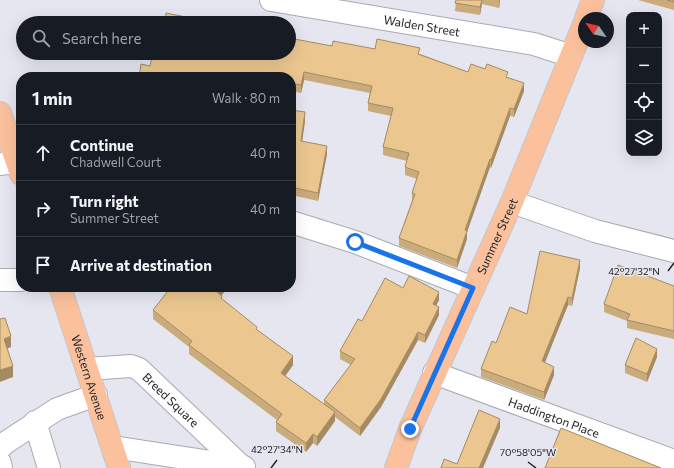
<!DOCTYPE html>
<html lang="en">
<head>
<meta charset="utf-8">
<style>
	body { margin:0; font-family:Commissioner,sans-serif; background:#242831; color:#f1f3f6 }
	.controls { position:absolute; right:12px; top:12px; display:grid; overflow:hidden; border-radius:8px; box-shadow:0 4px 16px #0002 }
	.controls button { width:36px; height:36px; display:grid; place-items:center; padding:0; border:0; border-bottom:1px solid #363941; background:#171b24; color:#f1f3f6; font:20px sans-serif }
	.compass { position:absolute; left:578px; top:12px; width:36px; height:36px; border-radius:50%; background:#171b24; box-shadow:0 4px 16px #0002; rotate:304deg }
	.stop { position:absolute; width:12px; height:12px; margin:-9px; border:3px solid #1a73e8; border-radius:50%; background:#fff }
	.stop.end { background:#1a73e8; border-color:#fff; box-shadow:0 1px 4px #0008 }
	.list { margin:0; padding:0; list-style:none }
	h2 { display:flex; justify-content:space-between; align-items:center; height:52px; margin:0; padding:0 16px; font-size:17px }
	h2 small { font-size:13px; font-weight:400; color:#9ea1a6 }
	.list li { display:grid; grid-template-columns:26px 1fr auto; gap:12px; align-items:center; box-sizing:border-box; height:56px; padding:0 16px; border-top:1px solid #363941 }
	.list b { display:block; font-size:15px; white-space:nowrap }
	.list p { margin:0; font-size:13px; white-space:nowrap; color:#9ea1a6 }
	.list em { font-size:13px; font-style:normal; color:#9ea1a6 }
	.icon { flex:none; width:22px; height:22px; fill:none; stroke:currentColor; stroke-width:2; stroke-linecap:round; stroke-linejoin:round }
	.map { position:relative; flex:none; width:674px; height:468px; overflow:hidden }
	.search { position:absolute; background:#171b24; box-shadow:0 4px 16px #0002; left:16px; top:16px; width:280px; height:44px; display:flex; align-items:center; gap:10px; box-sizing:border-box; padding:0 14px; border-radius:22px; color:#9ea1a6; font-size:15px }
	.panel { position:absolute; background:#171b24; box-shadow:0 4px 16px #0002; left:16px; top:72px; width:280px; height:220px; border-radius:16px }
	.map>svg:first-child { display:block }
</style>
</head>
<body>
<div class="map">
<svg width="674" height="468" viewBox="0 0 674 468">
	<rect width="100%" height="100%" fill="#e5e6f0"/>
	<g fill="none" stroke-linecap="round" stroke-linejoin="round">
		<defs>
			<g id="minor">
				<path id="s1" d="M271,0L534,44L571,56"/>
				<path d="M0,164L21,161"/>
				<path d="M512,202L595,231L674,251"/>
				<path d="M291,222L355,242L473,288"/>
				<path d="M0,280H21"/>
				<path id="s2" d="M87,369L131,366L139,369L240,465"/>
				<path id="s3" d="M434,373L674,461"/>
				<path d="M35,422L49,468"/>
				<path d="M113,447L244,467"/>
				<path d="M0,448L5,443L57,409L96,395"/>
				<path d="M0,463L1,468"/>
			</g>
			<g id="major">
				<path d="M586,18L593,0"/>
				<path d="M0,113L21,174"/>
				<path id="s4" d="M60,287L119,468"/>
				<path id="s5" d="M396,468L410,429L512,202L584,24"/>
			</g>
		</defs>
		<use href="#minor" stroke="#a8a9b3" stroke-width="24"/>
		<use href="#major" stroke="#c6c6c7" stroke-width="24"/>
		<use href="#minor" stroke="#fff" stroke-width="22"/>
		<use href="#major" stroke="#fbc19c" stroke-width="22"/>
	</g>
	<g fill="#caab7b">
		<path d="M456,0H500L499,8L482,4L480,15L455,11Z"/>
		<path d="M638,0H674V10Z"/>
		<path d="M332,46L375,49L420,54L468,72L508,78L524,91L514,117L510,116L491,168L490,167L467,232V239L457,268L399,246V238L412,201V193L417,179L405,175V167L407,161L383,155V147L391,116L368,111V103L370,93L304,80L301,93L291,91V77H139L150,66Z"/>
		<path d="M291,110L305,121L302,141L327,154L318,201L291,195Z"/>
		<path d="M580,268L572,306L568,305L544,363L554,375L544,400L481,377V369L496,343Z"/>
		<path d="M674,286V339L627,328V321L604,312V304Z"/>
		<path d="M225,287V291L221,295L222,300L257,330L293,365L285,376L324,404V400L351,365L340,359V351L362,321L403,288L439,300L436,305L439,315L425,343L418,340L381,407L360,436L335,417V421L317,446L313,443L306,452L276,431V422L277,420L189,354V347L153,319V310Z"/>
		<path d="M657,357L647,382L625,373V365Z"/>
	</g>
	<g fill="#a48b64">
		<path d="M482,0V4L480,15V7Z"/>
		<path d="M499,0H500L499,8Z"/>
		<path d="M304,72V80L301,93V85Z"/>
		<path d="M524,83V91L514,117V109Z"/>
		<path d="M510,108V116L491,168V160Z"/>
		<path d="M305,112V121L301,149V141Z"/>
		<path d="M327,146V154L318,201V193Z"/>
		<path d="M490,159V167L467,232V239L457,268V260L465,230Z"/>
		<path d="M580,260V268L572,306V298Z"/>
		<path d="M221,287H225V291L217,301V292Z"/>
		<path d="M439,292V300L433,312V304Z"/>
		<path d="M568,297V305L542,370V361Z"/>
		<path d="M439,307V315L425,343V335Z"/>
		<path d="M418,332V340L381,407L360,436V428Z"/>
		<path d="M11,336V347L4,350V339Z"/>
		<path d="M657,349V357L647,382V374Z"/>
		<path d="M293,356V365L281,382V373Z"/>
		<path d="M13,366V377L0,382V370Z"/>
		<path d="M554,367V375L544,400V392Z"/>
		<path d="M335,412V421L317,446V437Z"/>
		<path d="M500,419V428L483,468H479Z"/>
		<path d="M313,434V443L306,452V443Z"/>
	</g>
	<g fill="#ebc78f" stroke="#a48b64">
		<path d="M456,0H482L480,7L455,3Z"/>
		<path d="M667,0H674V2Z"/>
		<path d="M166,13L215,23H165Z"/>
		<path d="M289,38L332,46L333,41L375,49L377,39L420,48L418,54L468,72L471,64L485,69L487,64L508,72L506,77L524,83L514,109L510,108L491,160L490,159L465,230L467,231L457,260L399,238L415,194L412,193L419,172L405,167L409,153L383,147L393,108L368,103L372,86L304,72L301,85L291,83V77H260L241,73L240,77H139L141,64L150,66L153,53H289Z"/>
		<path d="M92,76V77H82Z"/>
		<path d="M291,110L305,112L301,141L327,146L318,193L291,187Z"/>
		<path d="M540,251L580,260L572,298L568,297L542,361L554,367L544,392L481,369L492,341L496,343L510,307L527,314Z"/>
		<path d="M618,265L674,286V331L627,320L630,314L604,304Z"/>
		<path d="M409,276L439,292L433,304L439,307L425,335L418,332L381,399L360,428L324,400L355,359L340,351L358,319L362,321L385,278L403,288Z"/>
		<path d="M171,287H221L217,292L222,296L221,298L257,327L256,329L293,356L281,373L335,412L317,437L313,434L306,443L276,422L282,414L189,345L192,341L153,310Z"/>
		<path d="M5,318L11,336L4,339L13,366L0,370V319Z"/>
		<path d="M636,338L657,349L647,374L625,365Z"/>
		<path d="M479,410L500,419L479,468H441L444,459L457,464Z"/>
		<path d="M561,428L661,468H545Z"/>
	</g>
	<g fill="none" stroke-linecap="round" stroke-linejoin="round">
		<path stroke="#1a73e8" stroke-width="5" d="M355,242L473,288L410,429"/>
	</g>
	<path fill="none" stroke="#232427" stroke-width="1.5" d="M668,271L674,263M528,462L536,468M271,468L277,460"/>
	<g text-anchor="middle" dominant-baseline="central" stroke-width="3" stroke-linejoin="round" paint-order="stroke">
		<g font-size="12" fill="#232427" stroke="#e5e6f0">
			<text stroke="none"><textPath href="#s1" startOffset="153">Walden Street</textPath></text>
			<text stroke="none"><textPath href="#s5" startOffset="253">Summer Street</textPath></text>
			<text stroke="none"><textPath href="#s4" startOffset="95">Western Avenue</textPath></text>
			<text stroke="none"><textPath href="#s2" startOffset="97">Breed Square</textPath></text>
			<text stroke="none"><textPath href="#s3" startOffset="128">Haddington Place</textPath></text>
		</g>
	</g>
	<g font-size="10" text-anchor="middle" fill="#232427" stroke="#e5e6f0" stroke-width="3" stroke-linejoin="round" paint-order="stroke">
		<text x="634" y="275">42°27'32"N</text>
		<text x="277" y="453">42°27'34"N</text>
		<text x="528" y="456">70°58'05"W</text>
	</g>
</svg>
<div class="controls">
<button>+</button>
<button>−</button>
<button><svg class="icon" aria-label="locate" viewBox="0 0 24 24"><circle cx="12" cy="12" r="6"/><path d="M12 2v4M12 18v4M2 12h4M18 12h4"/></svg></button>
<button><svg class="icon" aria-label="layers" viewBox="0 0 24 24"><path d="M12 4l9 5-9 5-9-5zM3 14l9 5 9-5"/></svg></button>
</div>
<svg class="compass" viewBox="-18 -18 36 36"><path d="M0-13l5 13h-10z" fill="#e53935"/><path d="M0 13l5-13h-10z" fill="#9ea1a6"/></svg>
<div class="stop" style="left:355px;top:242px"></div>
<div class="stop end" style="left:410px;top:429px"></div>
<div class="search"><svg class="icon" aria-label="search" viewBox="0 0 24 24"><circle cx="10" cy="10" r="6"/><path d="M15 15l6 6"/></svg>Search here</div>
<section class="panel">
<h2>1 min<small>Walk · 80 m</small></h2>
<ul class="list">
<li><svg class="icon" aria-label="ahead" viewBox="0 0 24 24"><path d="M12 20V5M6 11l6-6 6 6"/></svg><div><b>Continue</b><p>Chadwell Court</p></div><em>40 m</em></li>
<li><svg class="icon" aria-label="right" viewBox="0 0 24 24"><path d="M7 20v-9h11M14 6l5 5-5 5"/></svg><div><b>Turn right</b><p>Summer Street</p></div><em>40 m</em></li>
<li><svg class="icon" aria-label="arrive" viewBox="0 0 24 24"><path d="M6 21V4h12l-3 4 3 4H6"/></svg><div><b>Arrive at destination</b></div></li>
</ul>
</section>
</div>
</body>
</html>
